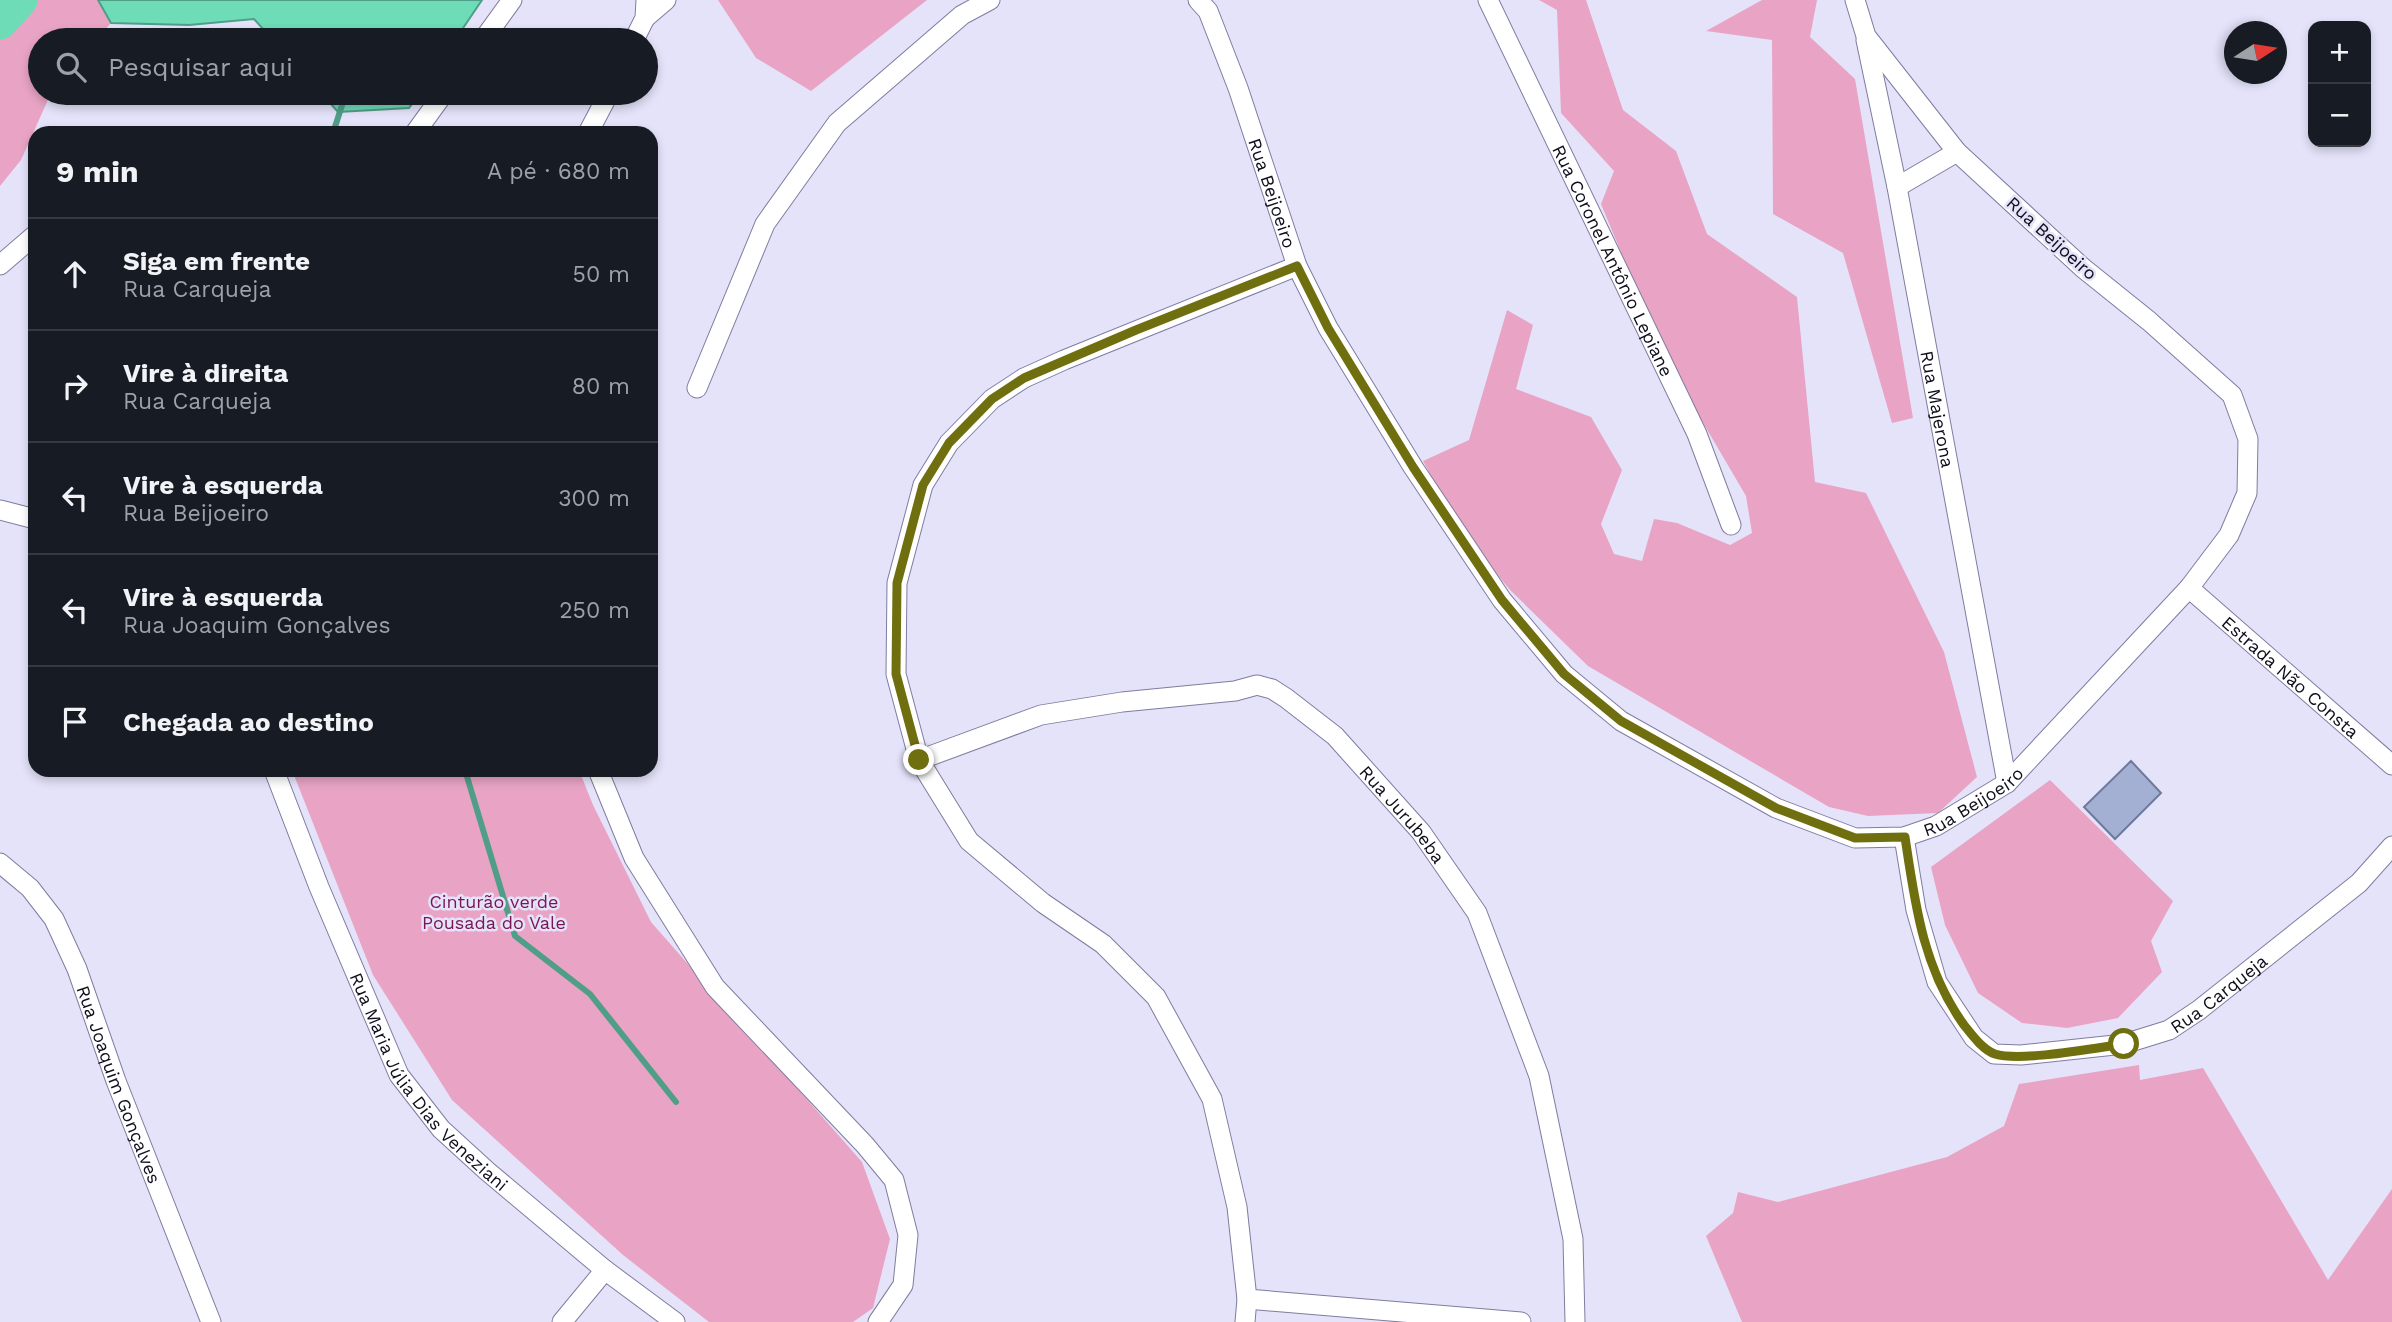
<!DOCTYPE html>
<html lang="pt">
<head>
<meta charset="utf-8">
<style>
	body { margin:0; font-family:"Work Sans",sans-serif; background:#242831; color:#f1f3f6 }
	.controls { position:absolute; right:21px; top:21px; display:grid; overflow:hidden; border-radius:14px; box-shadow:0 4px 10px #0003 }
	.controls button { width:63px; height:63px; display:grid; place-items:center; padding:0; border:0; border-bottom:2px solid #363941; background:#171b24; color:#f1f3f6; font:35px sans-serif }
	.compass { position:absolute; left:2224px; top:21px; width:63px; height:63px; border-radius:50%; background:#171b24; box-shadow:0 4px 10px #0003; rotate:78deg }
	.stop { position:absolute; width:21px; height:21px; margin:-16px; border:5px solid #706f10; border-radius:50%; background:#fff }
	.stop.end { background:#706f10; border-color:#fff; box-shadow:0 2px 7px #0008 }
	.list { margin:0; padding:0; list-style:none }
	h2 { display:flex; justify-content:space-between; align-items:center; height:91px; margin:0; padding:0 28px; font-size:30px }
	h2 small { font-size:23px; font-weight:400; color:#9ea1a6 }
	.list li { display:grid; grid-template-columns:46px 1fr auto; gap:21px; align-items:center; box-sizing:border-box; height:112px; padding:0 28px; border-top:2px solid #363941 }
	.list b { display:block; font-size:26px; white-space:nowrap }
	.list p { margin:0; font-size:23px; white-space:nowrap; color:#9ea1a6 }
	.list em { font-size:23px; font-style:normal; color:#9ea1a6 }
	.icon { flex:none; width:38px; height:38px; fill:none; stroke:currentColor; stroke-width:2; stroke-linecap:round; stroke-linejoin:round }
	.map { position:relative; flex:none; width:2392px; height:1322px; overflow:hidden }
	.search { position:absolute; background:#171b24; box-shadow:0 4px 10px #0003; left:28px; top:28px; width:630px; height:77px; display:flex; align-items:center; gap:18px; box-sizing:border-box; padding:0 24px; border-radius:38px; color:#9ea1a6; font-size:26px }
	.panel { position:absolute; background:#171b24; box-shadow:0 4px 10px #0003; left:28px; top:126px; width:630px; height:651px; border-radius:21px }
	.map>svg:first-child { display:block }
</style>
</head>
<body>
<div class="map">
<svg width="2392" height="1322" viewBox="0 0 2392 1322">
	<rect width="100%" height="100%" fill="#e4e3fa"/>
	<g fill="#e9a4c5">
		<path d="M0,0H98L111,23L96,40H40V93H51L21,160L0,186Z"/>
		<path d="M718,0H927L811,91L756,58Z"/>
		<path d="M1539,0H1586L1623,110L1676,151L1707,234L1797,297L1815,482L1866,493L1944,652L1977,777L1938,813L1868,816L1829,807L1588,666L1511,591L1463,534L1423,461L1469,440L1507,310L1533,325L1516,389L1591,417L1622,470L1601,524L1614,554L1642,561L1654,519L1677,523L1730,545L1752,533L1746,496L1664,356L1601,204L1614,171L1561,113L1557,10Z"/>
		<path d="M1762,0H1817L1810,37L1855,79L1913,418L1892,423L1843,253L1773,214L1772,40L1706,31Z"/>
		<path d="M292,770H579L593,805L651,922L862,1162L890,1239L873,1308L853,1322H709L623,1255L452,1100L373,975Z"/>
		<path d="M2050,780L2173,901L2151,941L2162,972L2118,1018L2067,1028L2022,1023L1978,993L1945,925L1931,867Z"/>
		<path d="M2139,1065L2140,1080L2203,1068L2328,1280L2392,1189V1322H1742L1706,1236L1733,1213L1738,1192L1778,1202L1947,1157L2004,1126L2019,1084Z"/>
	</g>
	<g fill="#6ddcb7" stroke="#519e88" stroke-width="2">
		<path d="M98,0H482L455,40H273L254,19L189,25L111,23Z"/>
		<path d="M321,93H420L409,108L338,112Z"/>
	</g>
	<g fill="none" stroke-linecap="round" stroke-linejoin="round">
		<g stroke="#519e88" stroke-width="6">
			<path d="M333,133L346,93"/>
			<path d="M465,770L515,936L590,994L676,1102"/>
		</g>
		<path stroke="#6ddcb7" stroke-width="35" d="M0,22L20,0"/>
	</g>
	<path fill="#a3b0d3" stroke="#6e7a9b" stroke-width="2" d="M2131,761L2161,793L2115,839L2084,807Z"/>
	<g fill="none" stroke-linecap="round" stroke-linejoin="round">
		<defs>
			<g id="street">
				<path id="s1" d="M1198,0L1208,11L1238,88L1297,266L1328,328L1413,467L1502,600L1564,674L1621,721L1776,808L1855,838L1904,837L1936,826L2007,783L2189,588L2229,535L2247,493L2248,439L2232,395L2149,321L2083,268L1957,152L1866,36L1855,0"/>
				<path id="s2" d="M1488,0L1697,434L1731,525"/>
				<path d="M645,18L666,0"/>
				<path d="M483,40L512,0"/>
				<path d="M634,40L645,18L646,0"/>
				<path id="s3" d="M1866,40L1897,187L2007,783"/>
				<path d="M415,133L444,93"/>
				<path d="M588,133L609,93"/>
				<path d="M1897,187L1957,152"/>
				<path d="M0,265L35,235"/>
				<path d="M697,388L765,224L837,123L962,15L990,0"/>
				<path d="M0,510L35,519"/>
				<path id="s4" d="M2189,588L2392,765"/>
				<path id="s5" d="M919,760L1041,715L1122,702L1235,691L1257,685L1272,689L1286,698L1335,736L1421,832L1477,913L1539,1076L1573,1239L1575,1322"/>
				<path id="s6" d="M274,770L319,887L399,1075L441,1129L487,1171L605,1270L675,1322"/>
				<path d="M598,770L634,858L715,987L865,1145L894,1180L908,1235L903,1285L878,1322"/>
				<path id="s7" d="M1904,837L1916,910L1937,982L1974,1038L1994,1054L2021,1055L2124,1044L2169,1030L2199,1010L2359,883L2392,846"/>
				<path id="s8" d="M0,863L30,888L54,919L77,969L116,1081L211,1322"/>
				<path d="M1247,1299L1521,1322"/>
				<path d="M562,1322L605,1270"/>
				<path d="M1245,1322L1247,1299L1237,1207L1212,1099L1156,997L1103,944L1043,903L969,841L919,760L896,674L897,583L923,485L949,443L992,399L1024,378L1064,360L1297,266"/>
			</g>
		</defs>
		<use href="#street" stroke="#7f7c9f" stroke-width="21"/>
		<use href="#street" stroke="#fff" stroke-width="19"/>
	</g>
	<g fill="none" stroke-linecap="round" stroke-linejoin="round">
		<path stroke="#706f10" stroke-width="9" d="M919,760L896,674L897,583L923,485L949,443L992,399L1024,378L1136,330L1297,266L1328,328L1413,467L1502,600L1564,674L1621,721L1776,808L1855,838L1905,837C1915,904 1923,968 1964,1025C1972,1035 1983,1050 1995,1054C2021,1062 2095,1048 2124,1044"/>
	</g>
	<g text-anchor="middle" dominant-baseline="central" stroke-width="5" stroke-linejoin="round" paint-order="stroke">
		<g font-size="18" fill="#0f0d1a" stroke="#e4e3fa">
			<text stroke="none"><textPath href="#s1" startOffset="208">Rua Beijoeiro</textPath></text>
			<text transform="translate(2052 238) rotate(42)">Rua Beijoeiro</text>
			<text stroke="none"><textPath href="#s2" startOffset="289">Rua Coronel Antônio Lepiane</textPath></text>
			<text stroke="none"><textPath href="#s3" startOffset="376">Rua Majerona</textPath></text>
			<text stroke="none"><textPath href="#s4" startOffset="135">Estrada Não Consta</textPath></text>
			<text stroke="none"><textPath href="#s1" startOffset="1237">Rua Beijoeiro</textPath></text>
			<text stroke="none"><textPath href="#s5" startOffset="546">Rua Jurubeba</textPath></text>
			<text stroke="none"><textPath href="#s7" startOffset="481">Rua Carqueja</textPath></text>
			<text stroke="none"><textPath href="#s6" startOffset="352">Rua Maria Júlia Dias Veneziani</textPath></text>
			<text stroke="none"><textPath href="#s8" startOffset="256">Rua Joaquim Gonçalves</textPath></text>
		</g>
		<g font-size="18" fill="#7a1553" stroke="#e4e3fa">
			<text x="494" y="901">Cinturão verde<tspan x="494" dy="21">Pousada do Vale</tspan></text>
		</g>
	</g>
</svg>
<div class="controls">
<button>+</button>
<button>−</button>
</div>
<svg class="compass" viewBox="-18 -18 36 36"><path d="M0-13l5 13h-10z" fill="#e53935"/><path d="M0 13l5-13h-10z" fill="#9ea1a6"/></svg>
<div class="stop" style="left:2124px;top:1044px"></div>
<div class="stop end" style="left:919px;top:760px"></div>
<div class="search"><svg class="icon" aria-label="search" viewBox="0 0 24 24"><circle cx="10" cy="10" r="6"/><path d="M15 15l6 6"/></svg>Pesquisar aqui</div>
<section class="panel">
<h2>9 min<small>A pé · 680 m</small></h2>
<ul class="list">
<li><svg class="icon" aria-label="ahead" viewBox="0 0 24 24"><path d="M12 20V5M6 11l6-6 6 6"/></svg><div><b>Siga em frente</b><p>Rua Carqueja</p></div><em>50 m</em></li>
<li><svg class="icon" aria-label="right" viewBox="0 0 24 24"><path d="M7 20v-9h11M14 6l5 5-5 5"/></svg><div><b>Vire à direita</b><p>Rua Carqueja</p></div><em>80 m</em></li>
<li><svg class="icon" aria-label="left" viewBox="0 0 24 24"><path d="M17 20v-9H6M10 6l-5 5 5 5"/></svg><div><b>Vire à esquerda</b><p>Rua Beijoeiro</p></div><em>300 m</em></li>
<li><svg class="icon" aria-label="left" viewBox="0 0 24 24"><path d="M17 20v-9H6M10 6l-5 5 5 5"/></svg><div><b>Vire à esquerda</b><p>Rua Joaquim Gonçalves</p></div><em>250 m</em></li>
<li><svg class="icon" aria-label="arrive" viewBox="0 0 24 24"><path d="M6 21V4h12l-3 4 3 4H6"/></svg><div><b>Chegada ao destino</b></div></li>
</ul>
</section>
</div>
</body>
</html>
